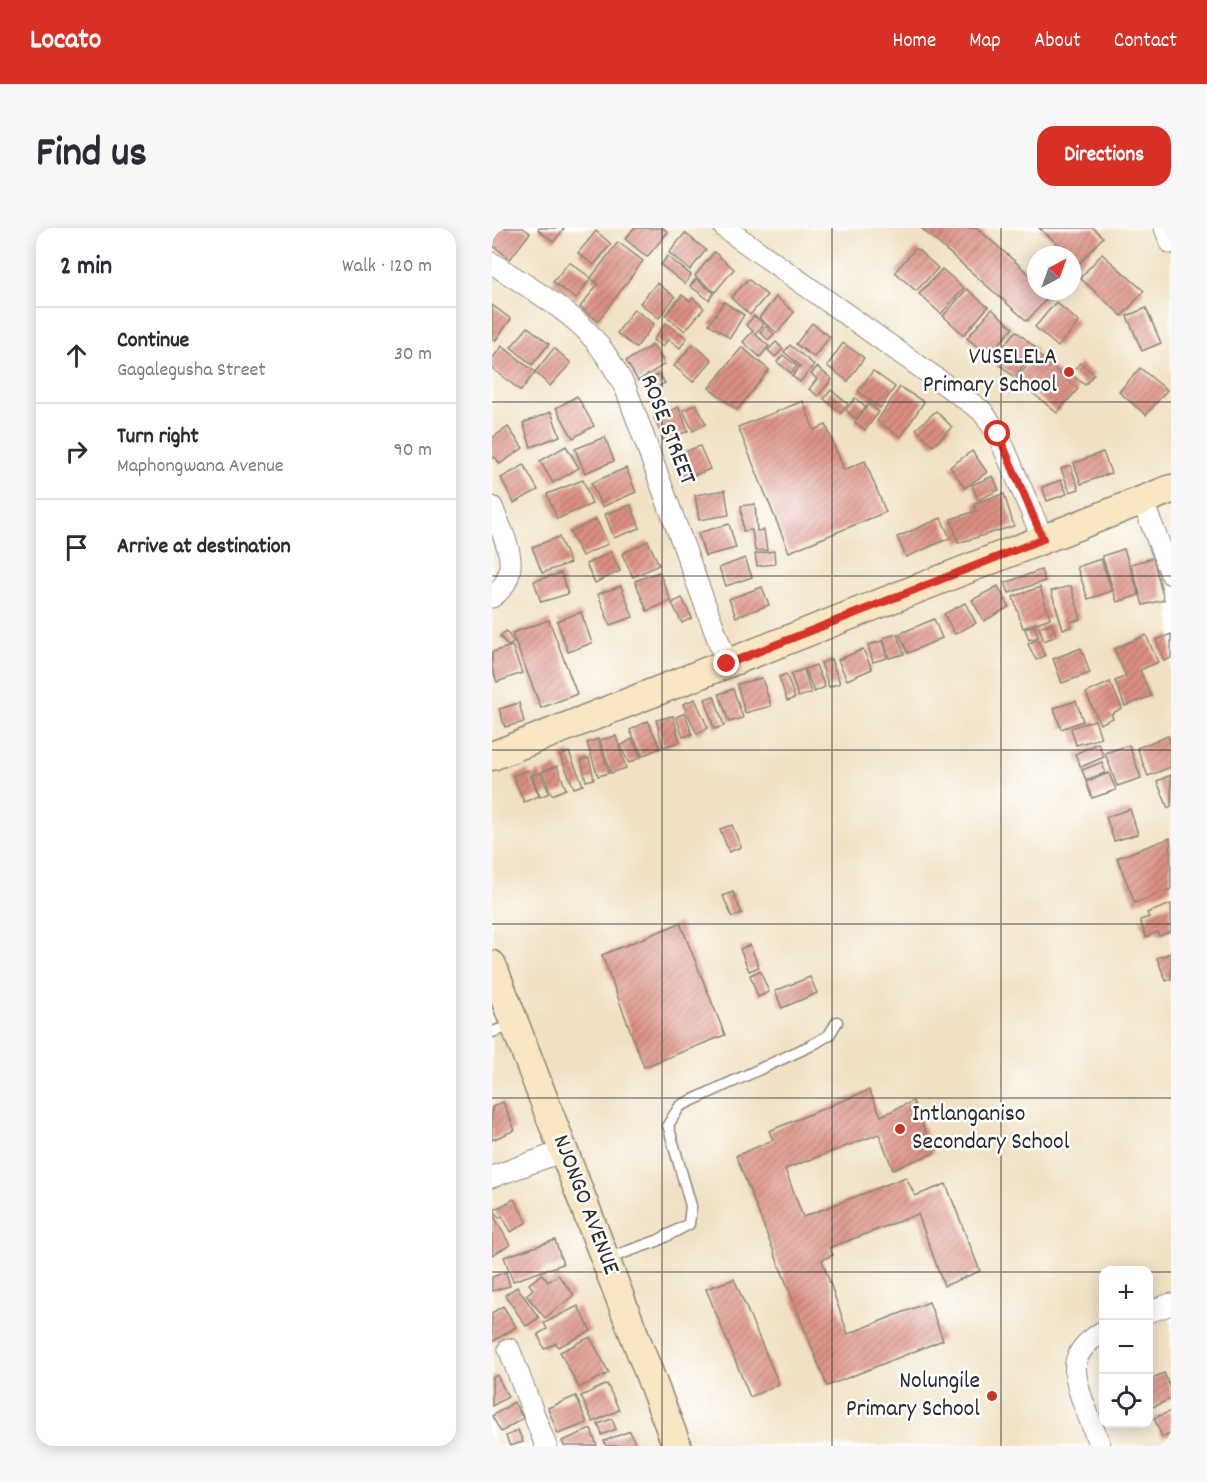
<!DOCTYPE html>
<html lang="en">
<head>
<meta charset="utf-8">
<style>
	body { margin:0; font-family:Dekko,sans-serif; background:#f7f7f7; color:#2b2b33 }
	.controls { position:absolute; right:18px; bottom:18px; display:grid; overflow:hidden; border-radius:12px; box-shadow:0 3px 15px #0003 }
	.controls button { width:54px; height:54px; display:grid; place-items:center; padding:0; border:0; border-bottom:2px solid #e1e1e2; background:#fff; color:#2b2b33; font:30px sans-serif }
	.compass { position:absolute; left:535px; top:18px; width:54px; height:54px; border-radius:50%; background:#fff; box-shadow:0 3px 15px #0003; rotate:41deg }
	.stop { position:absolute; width:18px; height:18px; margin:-14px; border:4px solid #d93025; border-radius:50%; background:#fff }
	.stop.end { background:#d93025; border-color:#fff; box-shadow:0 2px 6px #0008 }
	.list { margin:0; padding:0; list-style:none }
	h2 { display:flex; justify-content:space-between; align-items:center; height:78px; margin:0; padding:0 24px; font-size:26px }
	h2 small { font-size:20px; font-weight:400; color:#7c7c81 }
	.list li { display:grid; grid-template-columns:39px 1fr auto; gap:18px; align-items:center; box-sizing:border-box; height:96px; padding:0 24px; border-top:2px solid #e1e1e2 }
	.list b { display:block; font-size:22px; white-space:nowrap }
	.list p { margin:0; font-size:20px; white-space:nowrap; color:#7c7c81 }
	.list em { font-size:20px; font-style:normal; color:#7c7c81 }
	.icon { flex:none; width:33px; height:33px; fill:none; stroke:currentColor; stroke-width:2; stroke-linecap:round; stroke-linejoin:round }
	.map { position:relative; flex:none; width:679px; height:1218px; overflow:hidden; border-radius:18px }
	header { display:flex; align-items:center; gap:36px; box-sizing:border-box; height:84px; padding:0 30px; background:#d93025; color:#fff }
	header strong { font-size:28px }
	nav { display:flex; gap:33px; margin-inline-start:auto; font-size:21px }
	.intro { display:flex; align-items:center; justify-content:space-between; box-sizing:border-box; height:144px; padding:0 36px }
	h1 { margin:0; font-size:42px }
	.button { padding:15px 27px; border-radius:18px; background:#d93025; color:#fff; font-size:21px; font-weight:700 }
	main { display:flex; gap:36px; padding:0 36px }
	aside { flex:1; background:#fff; border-radius:18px; box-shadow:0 3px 15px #0003 }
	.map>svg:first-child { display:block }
</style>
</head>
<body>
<header>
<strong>Locato</strong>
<nav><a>Home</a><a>Map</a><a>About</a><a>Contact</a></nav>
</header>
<div class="intro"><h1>Find us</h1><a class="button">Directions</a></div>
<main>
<aside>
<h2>2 min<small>Walk · 120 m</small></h2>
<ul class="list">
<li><svg class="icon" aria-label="ahead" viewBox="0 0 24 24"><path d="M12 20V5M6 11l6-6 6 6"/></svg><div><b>Continue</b><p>Gagalegusha Street</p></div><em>30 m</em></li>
<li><svg class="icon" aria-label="right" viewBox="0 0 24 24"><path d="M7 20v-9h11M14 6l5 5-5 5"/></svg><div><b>Turn right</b><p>Maphongwana Avenue</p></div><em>90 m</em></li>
<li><svg class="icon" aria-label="arrive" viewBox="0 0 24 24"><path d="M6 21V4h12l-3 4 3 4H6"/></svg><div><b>Arrive at destination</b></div></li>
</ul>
</aside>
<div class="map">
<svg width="679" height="1218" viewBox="0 0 679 1218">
	<defs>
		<pattern id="building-hatch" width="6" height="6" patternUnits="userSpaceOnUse" patternTransform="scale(1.5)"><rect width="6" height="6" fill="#db8f82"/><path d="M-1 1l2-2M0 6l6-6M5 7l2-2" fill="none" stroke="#b2756b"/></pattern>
	</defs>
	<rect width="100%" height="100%" fill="#fff"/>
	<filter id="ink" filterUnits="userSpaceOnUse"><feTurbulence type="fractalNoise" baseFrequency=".0167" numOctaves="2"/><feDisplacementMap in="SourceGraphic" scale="12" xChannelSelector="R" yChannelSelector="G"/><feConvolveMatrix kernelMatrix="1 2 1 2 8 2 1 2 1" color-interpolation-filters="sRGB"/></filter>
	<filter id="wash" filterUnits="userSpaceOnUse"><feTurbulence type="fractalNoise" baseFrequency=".008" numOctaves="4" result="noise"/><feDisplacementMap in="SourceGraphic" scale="24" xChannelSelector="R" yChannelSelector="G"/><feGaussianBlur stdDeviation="1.35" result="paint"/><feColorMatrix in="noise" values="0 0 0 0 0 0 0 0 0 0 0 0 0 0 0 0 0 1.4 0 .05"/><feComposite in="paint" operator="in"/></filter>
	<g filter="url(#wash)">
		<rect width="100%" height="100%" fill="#f0e1c3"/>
		<g id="blocks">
			<g fill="url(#building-hatch)">
				<path d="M6,0H31L38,5L18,31L0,17V8Z"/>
				<path d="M47,0H72L62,14L46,2Z"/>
				<path d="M142,0H171L176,4L155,29L133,11Z"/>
				<path d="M429,0H485L544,52V63H557L560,65L535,93Z"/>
				<path d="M547,0H601L611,9L588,35Z"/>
				<path d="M104,3L119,16L102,37L86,25Z"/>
				<path d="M193,5L214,22L198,42L177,25Z"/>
				<path d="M126,14L151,33L106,93L88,79L106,56L99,50Z"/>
				<path d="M424,20L446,40L424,63L403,44Z"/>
				<path d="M222,24L242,41L223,64L203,48Z"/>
				<path d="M610,26L652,63L630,88L588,50Z"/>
				<path d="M175,28L199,47L193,56L169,37Z"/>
				<path d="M77,34L99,50L84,71L61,54Z"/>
				<path d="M450,41L472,60L449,86L427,66Z"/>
				<path d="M204,51L222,65L217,72L198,58Z"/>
				<path d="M256,51L275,67L258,87L239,70Z"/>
				<path d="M165,55L183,69L167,90L148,75Z"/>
				<path d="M475,61L496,79L472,107L451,88Z"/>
				<path d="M190,67L198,73L201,70L212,80L193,103L173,87Z"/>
				<path d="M284,69L302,84L285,105L267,90Z"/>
				<path d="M232,74L252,87L238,110L217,96Z"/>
				<path d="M564,74L587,94L566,119L543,99Z"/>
				<path d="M0,77L19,91L3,113L0,110Z"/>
				<path d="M654,80L669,115L650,123L635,88Z"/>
				<path d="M142,81L162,96L144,120L125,105Z"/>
				<path d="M500,81L521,100L496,128L475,110Z"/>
				<path d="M262,88L272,96L263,106L277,118L268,129L251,114L261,103L254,97Z"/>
				<path d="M174,95L195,110L188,120L176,111L171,119L161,112Z"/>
				<path d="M320,95L338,109L322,129L304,116Z"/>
				<path d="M274,98L282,106L276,112L268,104Z"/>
				<path d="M36,99L57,116L40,137L19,119Z"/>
				<path d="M524,103L545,121L522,149L501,131Z"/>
				<path d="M284,114L291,121L283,129L276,122Z"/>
				<path d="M351,115L372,130L356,153L335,138Z"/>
				<path d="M201,116L220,132L201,154L182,138Z"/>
				<path d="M161,117L173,136L146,153L134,133Z"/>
				<path d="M298,117L322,137L308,154L300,148L308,138L292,124Z"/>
				<path d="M10,118L43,144L62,120L79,135L58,158L43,144L29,163L0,140V131Z"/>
				<path d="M250,119L277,142L245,182L217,160Z"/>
				<path d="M545,126L586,161L565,185L524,151Z"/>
				<path d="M291,127L305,138L299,145L285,134Z"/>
				<path d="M588,135L602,146L593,157L579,146Z"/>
				<path d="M325,139L340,151L326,168L317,161L325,151L319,146Z"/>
				<path d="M648,140L675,162L654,187L627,164Z"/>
				<path d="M381,143L403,159L388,180L366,163Z"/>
				<path d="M167,146L173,155L157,164L152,155Z"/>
				<path d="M408,159L432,174L409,209L385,193Z"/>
				<path d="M339,162L356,176L349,185L332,171Z"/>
				<path d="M85,168L102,198L81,210L64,180Z"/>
				<path d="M363,170L374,179L364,191L354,182Z"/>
				<path d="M311,173L322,202L334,197L352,242L373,233L394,284L297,324L246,199Z"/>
				<path d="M204,176L214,196L201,203L191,182Z"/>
				<path d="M377,176L387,184L373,202L363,194Z"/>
				<path d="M187,179L196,203L172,213L162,190Z"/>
				<path d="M444,183L460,199L441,218L424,201Z"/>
				<path d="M59,184L68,208L39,219L31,195Z"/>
				<path d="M16,199L31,220L8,236L3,229L0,231V210Z"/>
				<path d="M113,209L122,233L93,245L83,221Z"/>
				<path d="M74,218L87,240L61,255L48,233Z"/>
				<path d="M208,218L218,241L191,252L182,228Z"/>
				<path d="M480,223L495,244L473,260L458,239Z"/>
				<path d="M611,224L619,245L589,256L582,235Z"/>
				<path d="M32,237L46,262L22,275L9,250Z"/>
				<path d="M578,237L587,261L578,264L569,241Z"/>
				<path d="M134,240L144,264L110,279L99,255Z"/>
				<path d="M501,248L507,262L486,272L480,257Z"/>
				<path d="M91,252L100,276L65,291L55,266Z"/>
				<path d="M569,252L575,266L555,273L550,259Z"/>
				<path d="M233,262L237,287L207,292L203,267Z"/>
				<path d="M512,266L522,298L466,315L459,291L484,283L482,275Z"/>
				<path d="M263,276L265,303L272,302L275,322L263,323L260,302L251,303L249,278Z"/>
				<path d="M139,277L148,300L122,310L113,286Z"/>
				<path d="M449,290L458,310L414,329L405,309Z"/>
				<path d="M104,291L116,316L90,328L78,304Z"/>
				<path d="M237,296L244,320L213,328L206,305Z"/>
				<path d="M67,309L78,335L50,345L40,319Z"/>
				<path d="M156,313L167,337L141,349L130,326Z"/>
				<path d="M632,321L647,367L625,374L610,328Z"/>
				<path d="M282,323L283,336L265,338L263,326Z"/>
				<path d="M119,324L128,343L103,355L94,336Z"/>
				<path d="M253,330L260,349L234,358L227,340Z"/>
				<path d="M661,330L672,372L651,377L639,336Z"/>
				<path d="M609,331L620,363L596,371L585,339Z"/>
				<path d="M549,342L553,353L517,365L513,355Z"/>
				<path d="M167,344L179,373L155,383L143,353Z"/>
				<path d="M69,345L76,366L49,374L42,353Z"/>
				<path d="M129,358L141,389L118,397L106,366Z"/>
				<path d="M506,358L517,379L492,393L480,372Z"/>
				<path d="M579,358L589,391L578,394L580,399L571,401L559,363Z"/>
				<path d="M270,359L277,377L244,389L237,371Z"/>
				<path d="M548,359L558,390L531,400L521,369Z"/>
				<path d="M190,370L200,390L190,395L180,375Z"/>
				<path d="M473,375L484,395L463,406L452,386Z"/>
				<path d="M89,384L100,415L76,424L65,393Z"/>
				<path d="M442,391L450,410L416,425L407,406Z"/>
				<path d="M57,392L85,466L49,480L20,405Z"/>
				<path d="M559,395L564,408L552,413L547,399Z"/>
				<path d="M543,398L546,409L537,412L533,401Z"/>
				<path d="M14,403L22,414L16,418L8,408Z"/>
				<path d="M405,406L412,426L397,430L391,410Z"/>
				<path d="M679,406V430L672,433L664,412Z"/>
				<path d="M654,407L666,434L648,442L659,468L633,478L623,453L634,448L622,421Z"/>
				<path d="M545,411L553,428L544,432L536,416Z"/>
				<path d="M390,413L395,430L381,434L376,417Z"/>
				<path d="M20,418L30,445L5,454L0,440V424Z"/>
				<path d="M589,420L598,445L570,455L561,431Z"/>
				<path d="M371,421L380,441L355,452L346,432Z"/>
				<path d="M339,431L348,455L337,459L329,435Z"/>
				<path d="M324,437L333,459L322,464L313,441Z"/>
				<path d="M312,441L319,465L306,469L299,446Z"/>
				<path d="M294,446L303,470L295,473L287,449Z"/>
				<path d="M270,450L279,478L253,485L245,456Z"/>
				<path d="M618,454L630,480L619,486L621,490L608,496L594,465Z"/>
				<path d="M241,461L251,490L237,494L227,466Z"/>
				<path d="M222,468L232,498L222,501L213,471Z"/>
				<path d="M203,471L216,500L205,506L191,476Z"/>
				<path d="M584,473L591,493L569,501L562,480Z"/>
				<path d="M27,475L32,494L13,499L7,481Z"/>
				<path d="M193,485L200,506L191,509L184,489Z"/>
				<path d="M181,488L188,514L171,519L164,492Z"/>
				<path d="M603,492L609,510L584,517L579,500Z"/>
				<path d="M156,493L168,520L150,528L138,502Z"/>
				<path d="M124,508L134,540L119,545L108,512Z"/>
				<path d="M676,508L679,516V539L656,548L645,520Z"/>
				<path d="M106,511L117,545L106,548L95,515Z"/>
				<path d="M140,511L149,529L137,535L128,518Z"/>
				<path d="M606,515L612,529L589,539L583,526Z"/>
				<path d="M637,517L649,550L625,558L613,525Z"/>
				<path d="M77,524L91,557L82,560L68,528Z"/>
				<path d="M97,530L102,551L94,553L89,532Z"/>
				<path d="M610,534L613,545L594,552L590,542Z"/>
				<path d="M65,538L74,561L60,567L50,544Z"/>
				<path d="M36,542L47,568L32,574L21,548Z"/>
				<path d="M48,544L57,565L48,569L40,547Z"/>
				<path d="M617,545L624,562L600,570L594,554Z"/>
				<path d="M679,547V578L676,580L665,553Z"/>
				<path d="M638,581L646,606L622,613L614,589Z"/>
				<path d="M240,597L249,619L237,624L228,601Z"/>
				<path d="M678,610L679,661L643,675L625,630Z"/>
				<path d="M241,664L250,685L240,689L231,668Z"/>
				<path d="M679,676V703L667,708L665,704L654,709L648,692L657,689L655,685Z"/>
				<path d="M188,695L233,807L152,839L110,727Z"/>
				<path d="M258,717L267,739L257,743L248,721Z"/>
				<path d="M679,725V751L674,753L665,730Z"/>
				<path d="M268,743L277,764L266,769L258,747Z"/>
				<path d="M318,749L325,765L290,780L283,763Z"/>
				<path d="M377,862L389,888L421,873L442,925L401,941L387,906L293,941L311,989L414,949L423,968L454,956L488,1043L452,1058L426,986L337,1020L341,1027L330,1032L356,1106L437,1074L451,1112L335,1158L244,928L281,912L277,903Z"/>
				<path d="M11,874L23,902L0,912V879Z"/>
				<path d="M22,971L35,994L19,1004L10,988L7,990L2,982Z"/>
				<path d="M0,985L18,1017L0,1027Z"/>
				<path d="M63,1012L71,1036L21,1053L12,1029Z"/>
				<path d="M14,1044L18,1058L0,1063V1049Z"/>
				<path d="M50,1046L56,1054L66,1047L82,1067L53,1090L34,1067L41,1061L37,1056Z"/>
				<path d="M242,1051L287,1156L258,1169L214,1061Z"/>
				<path d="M25,1059L47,1090L34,1098L13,1067Z"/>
				<path d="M11,1078L24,1099L0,1114V1085Z"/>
				<path d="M86,1078L99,1103L66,1119L64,1115L52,1121L46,1106L55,1101L52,1095Z"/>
				<path d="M98,1109L117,1145L87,1160L68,1124Z"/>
				<path d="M672,1145L679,1161V1171L656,1181V1152Z"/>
				<path d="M5,1147L16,1169L0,1178V1150Z"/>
				<path d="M115,1156L127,1182L101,1194L89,1168Z"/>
				<path d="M84,1168L95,1195L66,1206L56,1180Z"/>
				<path d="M22,1174L31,1190L9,1204L0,1188Z"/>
				<path d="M679,1183V1206L670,1209L662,1190Z"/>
				<path d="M120,1191L124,1201L110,1207L106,1196Z"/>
				<path d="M99,1201L105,1218H72L70,1213Z"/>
				<path d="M26,1202L31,1214L18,1218L14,1208Z"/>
				<path d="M138,1203L144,1218H114L112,1213Z"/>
			</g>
		</g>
	</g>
	<g filter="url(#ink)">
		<use href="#blocks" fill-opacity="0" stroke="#8e8677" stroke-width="1.5"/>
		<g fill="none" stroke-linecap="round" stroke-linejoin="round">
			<defs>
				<g id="lane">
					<path d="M0,804L22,797"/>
					<path d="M114,1031L165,1013L197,996L199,978L176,897L188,878L320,817L337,807L345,794"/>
				</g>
				<g id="street">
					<path d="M233,0L490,183L506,206L551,311"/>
					<path d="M673,0L679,15"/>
					<path d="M0,35C30,55 79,83 101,110C115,126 124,143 134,161L235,436"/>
					<path d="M650,272L679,346"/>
					<path d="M0,279C12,310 34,344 0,369"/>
					<path d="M0,949L71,923"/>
					<path d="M656,1084L679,1076"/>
					<path d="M17,1121L54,1218"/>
					<path d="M608,1218C602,1203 597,1188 591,1174C579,1140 578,1123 612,1103"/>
				</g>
				<g id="secondary">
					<path d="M0,528L679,261"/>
					<path d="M0,737L185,1218"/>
				</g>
			</defs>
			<use href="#lane" stroke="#8e8677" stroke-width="13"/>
			<use href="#street" stroke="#8e8677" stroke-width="23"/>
			<use href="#secondary" stroke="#8e8677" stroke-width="31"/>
			<use href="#lane" stroke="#fff" stroke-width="10"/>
			<use href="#street" stroke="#fff" stroke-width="21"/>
			<use href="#secondary" stroke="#f9e7c3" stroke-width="28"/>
		</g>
	</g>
	<g fill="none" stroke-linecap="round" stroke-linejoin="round" filter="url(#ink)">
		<path stroke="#d93025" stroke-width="8" d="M235,436L551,311L506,206"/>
	</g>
	<path fill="none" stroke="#2b2b2b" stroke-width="1.5" stroke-opacity="0.55" d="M170,0V1218M340,0V1218M509,0V1218M0,174H679M0,348H679M0,522H679M0,696H679M0,870H679M0,1044H612M656,1044H679"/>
	<g fill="#c8321e" stroke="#fff" stroke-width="2">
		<circle cx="577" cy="144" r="6"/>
		<circle cx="408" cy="901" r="6"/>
		<circle cx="500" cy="1168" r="6"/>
	</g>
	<g text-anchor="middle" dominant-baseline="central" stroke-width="5" stroke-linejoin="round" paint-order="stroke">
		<g font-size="24" fill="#2b2b2b" stroke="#fff" text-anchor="end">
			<text x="565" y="130">VUSELELA<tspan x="565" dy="28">Primary School</tspan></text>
			<text x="420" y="887" text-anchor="start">Intlanganiso<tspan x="420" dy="28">Secondary School</tspan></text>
			<text x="488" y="1154">Nolungile<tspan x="488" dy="28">Primary School</tspan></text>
		</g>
		<g font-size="24" fill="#2b2b2b" stroke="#fff">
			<text transform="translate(175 202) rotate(69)">ROSE STREET</text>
			<text transform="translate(93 977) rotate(69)">NJONGO AVENUE</text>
		</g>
	</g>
</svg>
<div class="controls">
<button>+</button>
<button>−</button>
<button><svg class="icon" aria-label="locate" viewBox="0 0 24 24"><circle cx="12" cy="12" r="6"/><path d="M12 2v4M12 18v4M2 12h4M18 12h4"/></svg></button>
</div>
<svg class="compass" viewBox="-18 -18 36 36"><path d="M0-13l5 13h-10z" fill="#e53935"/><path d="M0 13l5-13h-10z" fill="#7c7c81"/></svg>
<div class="stop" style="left:506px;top:206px"></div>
<div class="stop end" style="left:235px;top:436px"></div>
</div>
</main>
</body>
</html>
